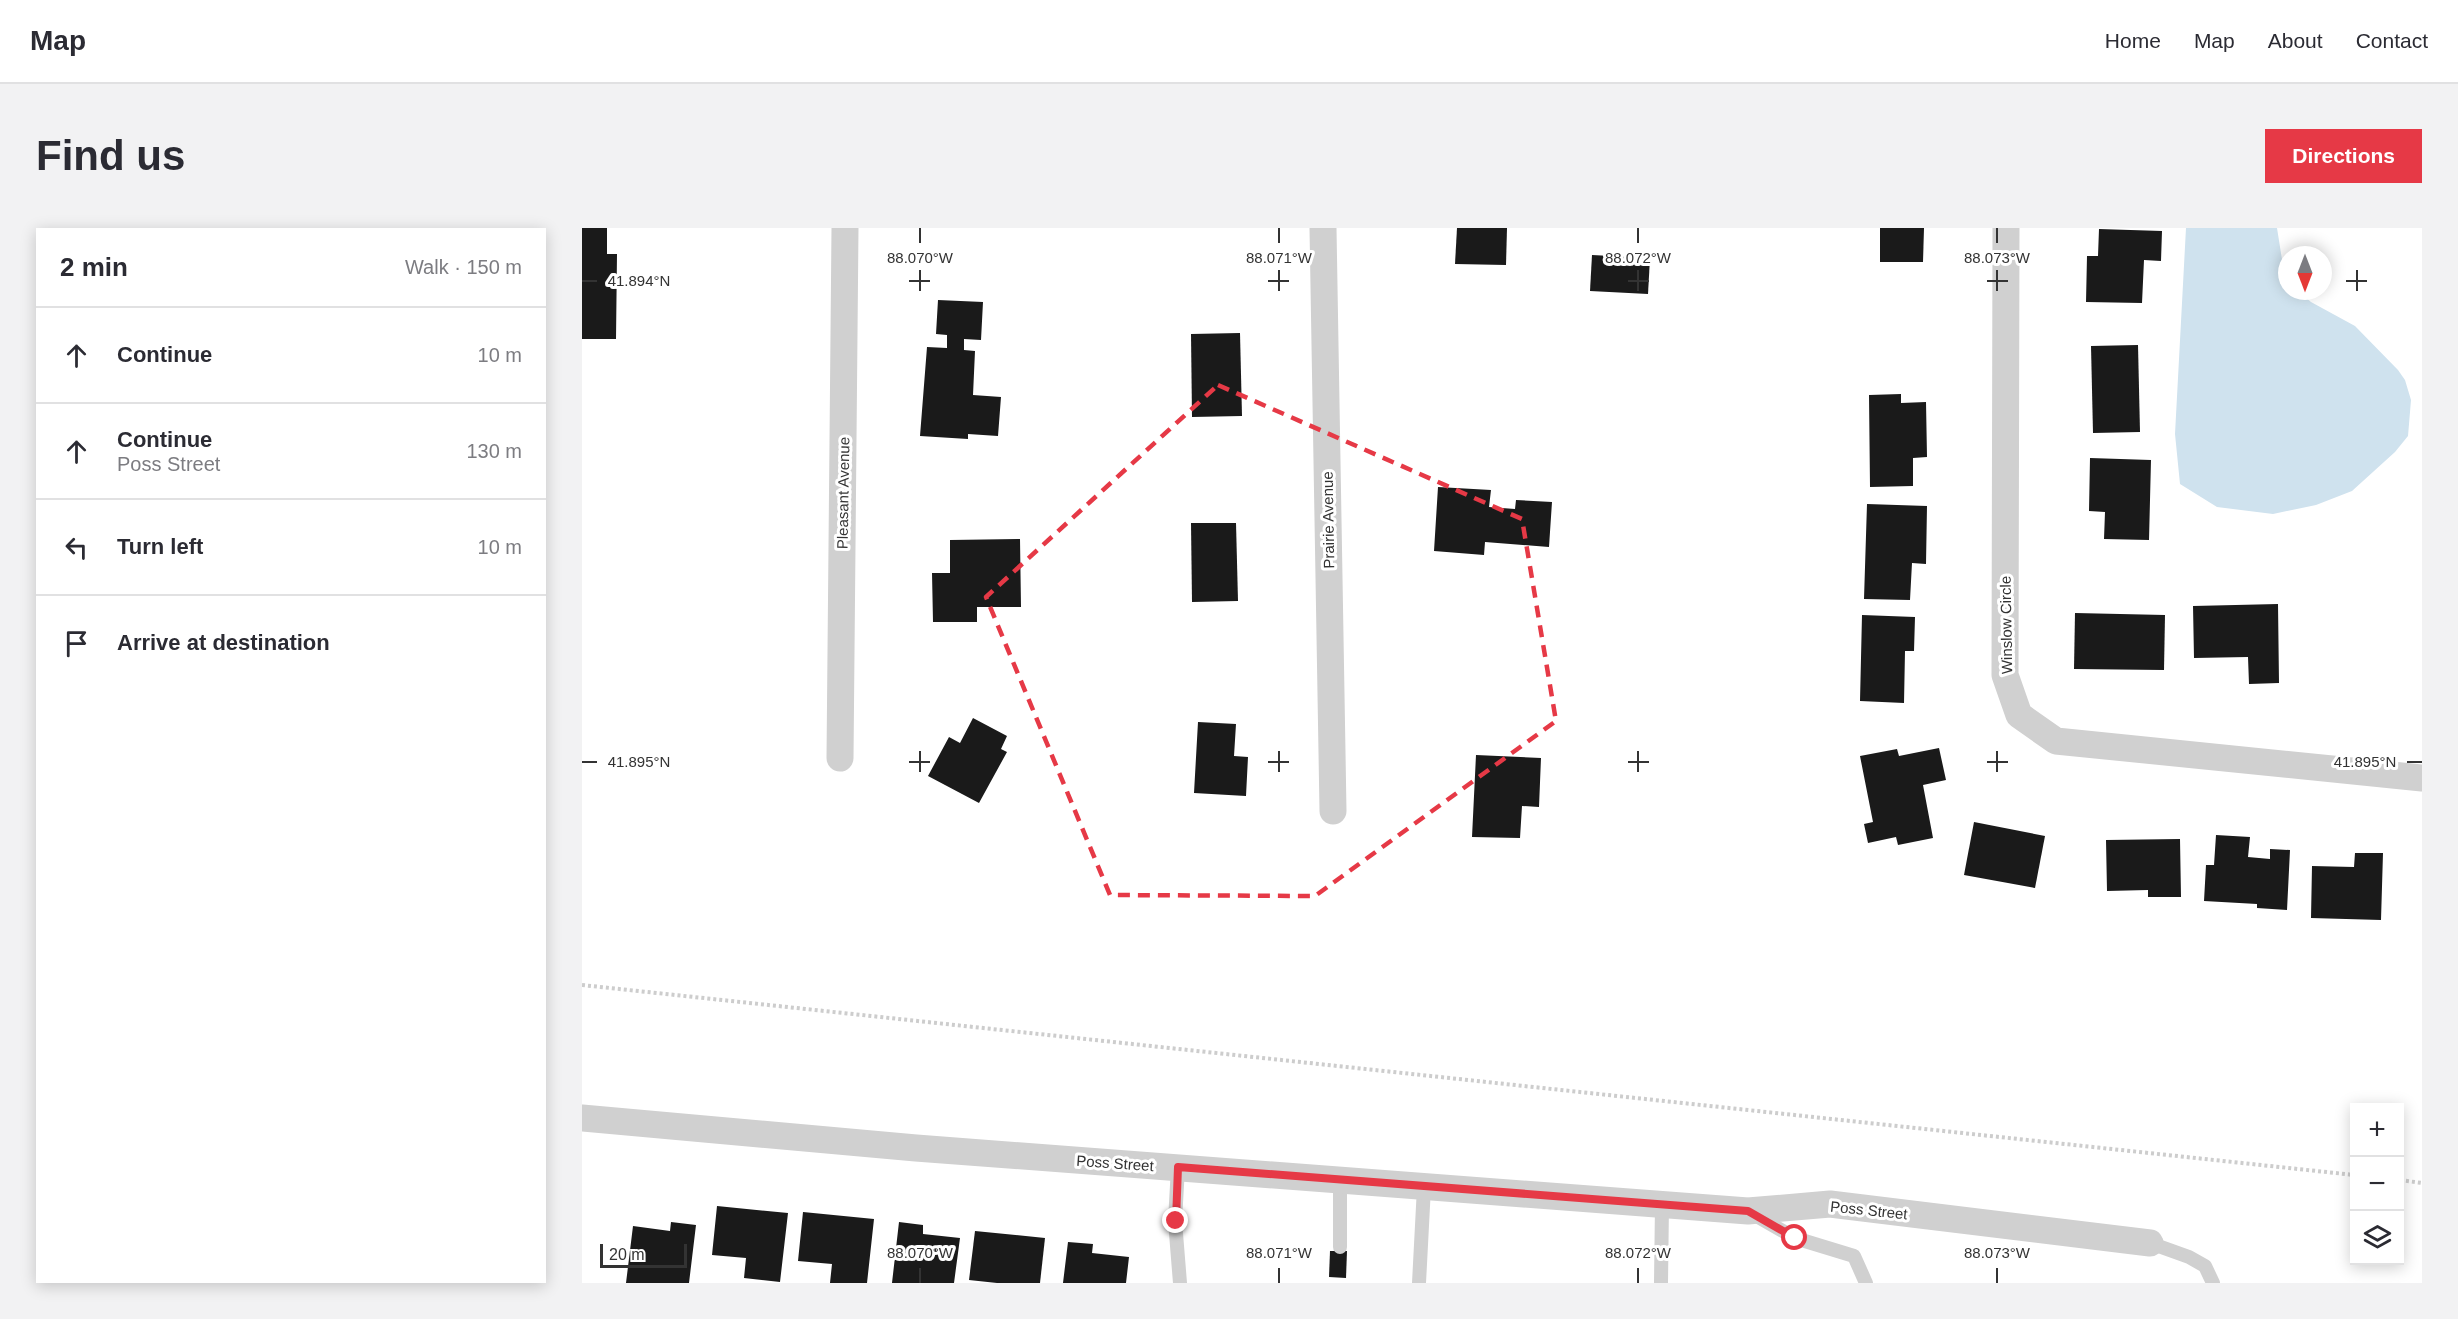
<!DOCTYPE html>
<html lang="en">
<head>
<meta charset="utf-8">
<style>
	body { margin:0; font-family:Helvetica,sans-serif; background:#f2f2f3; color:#2b2b33 }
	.controls { position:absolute; right:18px; bottom:18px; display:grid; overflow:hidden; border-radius:0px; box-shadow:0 3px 15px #0003 }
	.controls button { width:54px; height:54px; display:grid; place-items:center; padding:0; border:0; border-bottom:2px solid #e1e1e2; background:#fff; color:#2b2b33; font:30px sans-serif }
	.compass { position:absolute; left:1696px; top:18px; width:54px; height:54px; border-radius:50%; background:#fff; box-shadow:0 3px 15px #0003; rotate:180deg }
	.scale { position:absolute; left:18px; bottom:15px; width:87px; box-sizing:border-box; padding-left:6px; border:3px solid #333; border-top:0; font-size:16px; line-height:21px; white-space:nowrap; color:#333; -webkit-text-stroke:4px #fff; paint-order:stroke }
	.stop { position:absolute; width:18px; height:18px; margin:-14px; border:4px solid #e63946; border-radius:50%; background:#fff }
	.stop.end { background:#e63946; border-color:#fff; box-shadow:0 2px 6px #0008 }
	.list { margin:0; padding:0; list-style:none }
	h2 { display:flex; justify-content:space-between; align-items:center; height:78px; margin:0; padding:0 24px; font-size:26px }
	h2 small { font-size:20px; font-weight:400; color:#7c7c81 }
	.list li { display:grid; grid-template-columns:39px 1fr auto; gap:18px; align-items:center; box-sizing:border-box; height:96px; padding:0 24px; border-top:2px solid #e1e1e2 }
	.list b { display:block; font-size:22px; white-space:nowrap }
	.list p { margin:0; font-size:20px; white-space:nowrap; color:#7c7c81 }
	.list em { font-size:20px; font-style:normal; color:#7c7c81 }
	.icon { flex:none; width:33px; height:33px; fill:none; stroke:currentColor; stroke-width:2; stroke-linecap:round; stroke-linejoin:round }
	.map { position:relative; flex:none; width:1840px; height:1055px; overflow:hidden; border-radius:0px }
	header { display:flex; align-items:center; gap:36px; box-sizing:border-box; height:84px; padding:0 30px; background:#fff; border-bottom:2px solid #e1e1e2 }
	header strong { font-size:28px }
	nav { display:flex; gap:33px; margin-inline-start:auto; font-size:21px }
	.intro { display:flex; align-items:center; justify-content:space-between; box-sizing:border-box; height:144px; padding:0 36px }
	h1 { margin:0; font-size:42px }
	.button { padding:15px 27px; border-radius:0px; background:#e63946; color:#fff; font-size:21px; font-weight:700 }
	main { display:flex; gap:36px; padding:0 36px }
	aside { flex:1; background:#fff; border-radius:0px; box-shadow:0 3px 15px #0003 }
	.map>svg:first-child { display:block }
</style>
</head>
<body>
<header>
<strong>Map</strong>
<nav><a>Home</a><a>Map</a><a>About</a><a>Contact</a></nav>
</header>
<div class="intro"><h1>Find us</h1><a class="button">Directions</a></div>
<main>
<aside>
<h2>2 min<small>Walk · 150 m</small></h2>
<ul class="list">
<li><svg class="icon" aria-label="ahead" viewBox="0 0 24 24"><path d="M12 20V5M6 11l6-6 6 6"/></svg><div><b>Continue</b></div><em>10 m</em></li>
<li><svg class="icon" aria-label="ahead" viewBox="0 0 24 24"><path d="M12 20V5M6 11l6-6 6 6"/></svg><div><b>Continue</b><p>Poss Street</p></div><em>130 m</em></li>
<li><svg class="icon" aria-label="left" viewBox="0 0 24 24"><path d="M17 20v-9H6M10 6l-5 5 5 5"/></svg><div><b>Turn left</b></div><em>10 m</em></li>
<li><svg class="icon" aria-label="arrive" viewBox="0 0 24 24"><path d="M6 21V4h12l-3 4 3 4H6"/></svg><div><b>Arrive at destination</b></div></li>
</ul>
</aside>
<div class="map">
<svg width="1840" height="1055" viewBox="0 0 1840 1055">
	<rect width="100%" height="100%" fill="#fff"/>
	<path fill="#cfe2ee" d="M1604,0H1695L1705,63H1716L1729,74L1773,98L1816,142L1823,152L1829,172L1826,208L1813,224L1770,263L1734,277L1691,286L1635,279L1598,256L1593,206Z"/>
	<g fill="#1a1a1a">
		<path d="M0,0H25V26H35L34,111H0Z"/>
		<path d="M875,0H925L924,37L873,36Z"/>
		<path d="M1298,0H1342L1341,34H1298Z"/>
		<path d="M1517,1L1580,3L1579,33L1562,32L1560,75L1504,74L1505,28H1516Z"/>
		<path d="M1010,27L1068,30L1066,66L1008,63Z"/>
		<path d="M356,72L401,74L399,112L382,111V122L393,123L391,167L419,169L416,208L386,206V211L338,208L345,119L365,120V107L354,106Z"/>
		<path d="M658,105L660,188L610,189L609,106Z"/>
		<path d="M1556,117L1558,204L1511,205L1509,118Z"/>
		<path d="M1319,166V175L1344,174L1345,229L1331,230V258L1288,259L1287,167Z"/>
		<path d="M1508,230L1569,232L1567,312L1522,311L1523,284L1507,283Z"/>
		<path d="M856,259L909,262L907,279L933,281L934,272L970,274L967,319L903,314L902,327L852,323Z"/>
		<path d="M1285,276L1345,278L1344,336L1330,335L1328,372L1282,371Z"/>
		<path d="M609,295H654L656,373L610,374Z"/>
		<path d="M438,311L439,379H395V394H351L350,345H368V312Z"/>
		<path d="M1696,376L1697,455L1667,456L1666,429L1612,430L1611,378Z"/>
		<path d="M1493,385L1583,387L1582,442L1492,441Z"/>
		<path d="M1280,387L1333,389L1332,423H1323L1322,475L1278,473Z"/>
		<path d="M391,490L425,508L419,521L425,524L397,575L346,548L367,509L378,515Z"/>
		<path d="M616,494L654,496L652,528L666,529L664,568L612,565Z"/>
		<path d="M1357,520L1364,552L1341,557L1351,610L1316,617L1314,609L1286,615L1282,596L1291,594L1278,528L1315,521L1317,528Z"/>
		<path d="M894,527L959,530L957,579L940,578L938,610L890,609Z"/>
		<path d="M1392,594L1463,608L1453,660L1382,647Z"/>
		<path d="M1634,607L1668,609L1666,629L1688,631V621L1708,622L1705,682L1675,680V676L1622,673L1624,637H1632Z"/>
		<path d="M1598,611L1599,669H1566V662L1525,663L1524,612Z"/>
		<path d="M1773,625H1801L1799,692L1729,690L1730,638L1772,639Z"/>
		<path d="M135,978L206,985L198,1054L162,1050L164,1030L130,1027Z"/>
		<path d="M221,984L292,991L285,1055H248L250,1036L216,1033Z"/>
		<path d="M89,994L114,997L107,1055H44L51,998L88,1003Z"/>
		<path d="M317,994L341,997V1006L378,1010L372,1055H310Z"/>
		<path d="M393,1003L463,1010L458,1055H415L387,1052Z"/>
		<path d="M486,1014L511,1016L510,1025L547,1029L544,1055H481Z"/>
		<path d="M748,1023H765L764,1050L747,1049Z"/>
	</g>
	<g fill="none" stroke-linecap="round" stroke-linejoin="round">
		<g stroke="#cdcdcd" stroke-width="4" stroke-dasharray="3 3" stroke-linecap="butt">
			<path d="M0,757L1772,947"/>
			<path d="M1818,952L1840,955"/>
		</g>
		<g stroke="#d0d0d0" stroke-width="14">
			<path d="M596,939L593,993L598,1055"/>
			<path d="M1171,986L1213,1010L1272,1028L1284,1055"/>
			<path d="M1568,1015L1607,1029L1623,1038L1631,1055"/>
			<path d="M758,1019V952"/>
			<path d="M837,1055L842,959"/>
			<path d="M1079,1055L1080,976"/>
		</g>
		<g stroke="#d0d0d0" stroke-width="27">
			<path d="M741,0L751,583"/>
			<path d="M1424,0L1423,447L1437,487L1474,513L1840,550"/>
			<path d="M258,530L263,0"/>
			<path d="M0,890L334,920L1166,983L1248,976L1568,1015"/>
		</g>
	</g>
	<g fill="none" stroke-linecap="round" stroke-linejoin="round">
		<path stroke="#e63946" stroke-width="8" d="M594,993L596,939L1166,983L1213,1010"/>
	</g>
	<path fill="none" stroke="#e63946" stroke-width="4.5" stroke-dasharray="12 8" stroke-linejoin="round" d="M636,157L940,291L974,493L733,668L528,667L404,369Z"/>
	<path fill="none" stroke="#333" stroke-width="2" d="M338,0V15M697,0V15M1056,0V15M1415,0V15M338,42V63M697,42V63M1056,42V63M1415,42V63M1775,42V63M0,53H15M327,53H348M686,53H707M1046,53H1067M1405,53H1426M1764,53H1785M338,523V544M697,523V544M1056,523V544M1415,523V544M0,534H15M327,534H348M686,534H707M1046,534H1067M1405,534H1426M1825,534H1840M338,1040V1055M697,1040V1055M1056,1040V1055M1415,1040V1055"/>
	<g text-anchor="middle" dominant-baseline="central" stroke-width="6" stroke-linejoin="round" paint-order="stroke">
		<g font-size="15" fill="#333" stroke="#fff">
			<text transform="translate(261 265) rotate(-89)">Pleasant Avenue</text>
			<text transform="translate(746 292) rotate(-91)">Prairie Avenue</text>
			<text transform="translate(1424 397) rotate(-91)">Winslow Circle</text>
			<text transform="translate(533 935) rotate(4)">Poss Street</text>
			<text transform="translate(1287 982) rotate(6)">Poss Street</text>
		</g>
	</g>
	<g font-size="15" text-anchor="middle" fill="#333" stroke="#fff" stroke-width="6" stroke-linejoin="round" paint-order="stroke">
		<text x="338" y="35">88.070°W</text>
		<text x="697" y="35">88.071°W</text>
		<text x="1056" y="35">88.072°W</text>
		<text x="1415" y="35">88.073°W</text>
		<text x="57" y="58">41.894°N</text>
		<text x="1783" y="539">41.895°N</text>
		<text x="57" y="539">41.895°N</text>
		<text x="338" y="1030">88.070°W</text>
		<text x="697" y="1030">88.071°W</text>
		<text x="1056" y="1030">88.072°W</text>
		<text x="1415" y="1030">88.073°W</text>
	</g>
</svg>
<div class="controls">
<button>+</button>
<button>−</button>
<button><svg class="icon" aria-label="layers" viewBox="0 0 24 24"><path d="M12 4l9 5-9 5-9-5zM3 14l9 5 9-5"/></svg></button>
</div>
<svg class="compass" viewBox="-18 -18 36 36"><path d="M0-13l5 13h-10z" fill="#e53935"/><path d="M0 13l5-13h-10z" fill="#7c7c81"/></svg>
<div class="scale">20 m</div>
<div class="stop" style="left:1213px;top:1010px"></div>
<div class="stop end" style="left:594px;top:993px"></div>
</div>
</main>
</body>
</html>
